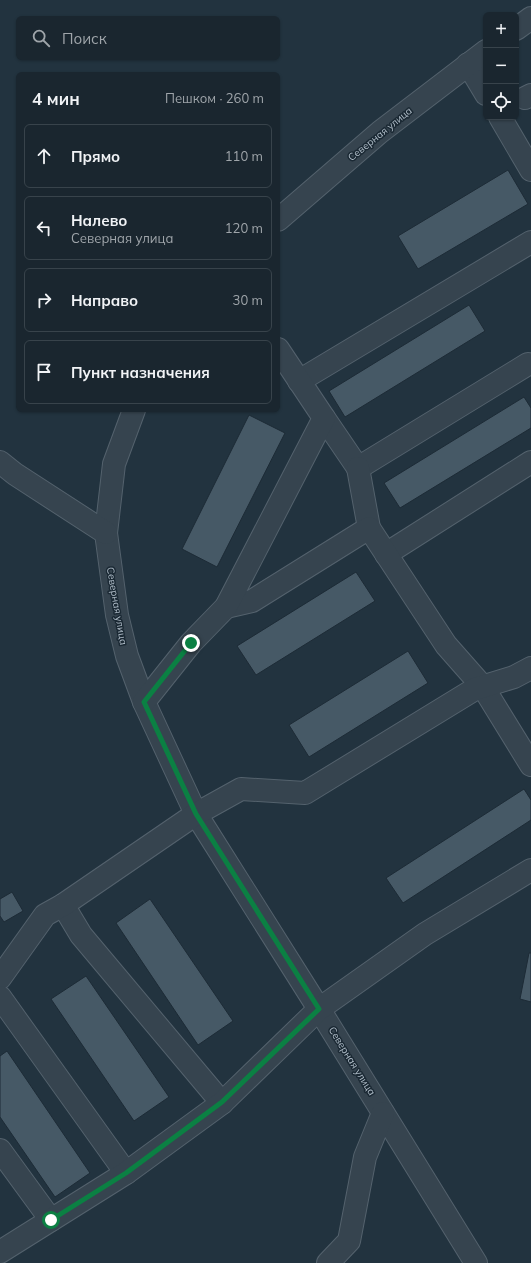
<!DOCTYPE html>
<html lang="ru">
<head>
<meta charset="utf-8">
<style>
	body { margin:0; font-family:Mulish,sans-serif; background:#27323b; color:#f1f3f6 }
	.controls { position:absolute; right:12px; top:12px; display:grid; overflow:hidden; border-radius:6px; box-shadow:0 1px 3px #0004 }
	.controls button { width:36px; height:36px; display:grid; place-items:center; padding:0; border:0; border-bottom:1px solid #38434b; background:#1a262f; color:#f1f3f6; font:20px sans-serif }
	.stop { position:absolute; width:12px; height:12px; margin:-9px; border:3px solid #0b8043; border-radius:50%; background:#fff }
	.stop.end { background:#0b8043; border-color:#fff; box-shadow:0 1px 4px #0008 }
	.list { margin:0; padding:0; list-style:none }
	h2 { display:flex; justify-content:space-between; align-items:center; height:52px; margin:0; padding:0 16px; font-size:17px }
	h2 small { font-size:13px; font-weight:400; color:#9fa5aa }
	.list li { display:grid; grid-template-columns:26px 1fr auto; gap:12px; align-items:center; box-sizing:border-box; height:64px; margin:0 8px 8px; padding:0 8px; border:1px solid #38434b; border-radius:6px }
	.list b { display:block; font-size:15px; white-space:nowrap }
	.list p { margin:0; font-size:13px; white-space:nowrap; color:#9fa5aa }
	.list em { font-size:13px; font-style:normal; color:#9fa5aa }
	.icon { flex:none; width:22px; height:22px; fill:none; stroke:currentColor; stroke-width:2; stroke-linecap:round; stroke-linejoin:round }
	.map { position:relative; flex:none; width:531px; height:1263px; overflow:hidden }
	.search { position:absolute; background:#1a262f; box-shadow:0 1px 3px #0004; left:16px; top:16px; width:264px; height:44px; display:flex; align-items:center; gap:10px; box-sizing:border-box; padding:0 14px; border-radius:6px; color:#9fa5aa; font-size:15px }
	.panel { position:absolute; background:#1a262f; box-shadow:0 1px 3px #0004; left:16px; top:72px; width:264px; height:340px; border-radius:6px }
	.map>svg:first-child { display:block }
</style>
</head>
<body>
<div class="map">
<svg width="531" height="1263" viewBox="0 0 531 1263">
	<rect width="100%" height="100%" fill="#22333f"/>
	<g fill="#465966" stroke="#1d2b36">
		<path d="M508,170L528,204L418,269L398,236Z"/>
		<path d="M469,305L485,331L345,417L329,391Z"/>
		<path d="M524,397L531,408V428L400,508L384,483Z"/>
		<path d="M249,415L285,433L217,567L182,549Z"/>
		<path d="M356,572L375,601L256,675L237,646Z"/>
		<path d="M408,651L428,683L309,757L289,725Z"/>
		<path d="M524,789L531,800V820L403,903L386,878Z"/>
		<path d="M12,892L23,911L4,922L0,916V899Z"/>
		<path d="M150,899L233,1021L198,1045L116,923Z"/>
		<path d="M529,953H531V1002L520,999Z"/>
		<path d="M86,976L169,1097L134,1121L51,999Z"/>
		<path d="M7,1051L90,1173L55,1197L0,1117V1056Z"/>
	</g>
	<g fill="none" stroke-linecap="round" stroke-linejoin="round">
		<defs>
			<g id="minor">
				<path d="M516,29L531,18"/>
				<path d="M468,64L486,94"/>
				<path d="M525,98L531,95"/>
				<path d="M500,117L531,170"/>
				<path d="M278,220L380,132L486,51"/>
				<path d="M299,381L531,242"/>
				<path d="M134,410L114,464L106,533L117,615L127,656L144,702L196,814L319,1009L476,1263"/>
				<path d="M324,418L358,468L528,364"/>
				<path d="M0,462L15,474L106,533"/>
				<path d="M358,468L369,528"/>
				<path d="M386,554L531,462"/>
				<path d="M226,607L252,601L369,528L446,645L483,687L531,765"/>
				<path d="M144,702L191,643L226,607L324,418L278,349"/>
				<path d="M63,905L81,935L222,1103"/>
				<path d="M0,978L45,915L63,905L196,814L241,789L305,793L475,689L514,677L531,668"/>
				<path d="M0,997L126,1173"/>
				<path d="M0,1150L51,1220"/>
				<path d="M0,1252L126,1173L222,1103L319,1009L425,934L531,870"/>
				<path d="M328,1263L349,1241L365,1157L383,1113"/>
			</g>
		</defs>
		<use href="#minor" stroke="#54626d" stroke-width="24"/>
		<use href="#minor" stroke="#36444f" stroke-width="22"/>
	</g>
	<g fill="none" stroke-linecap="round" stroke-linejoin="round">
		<path stroke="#0b8043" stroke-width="5" d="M51,1220L126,1173L222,1102L319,1009L196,814L144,702L191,643"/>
	</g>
	<g text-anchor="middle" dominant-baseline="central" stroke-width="3" stroke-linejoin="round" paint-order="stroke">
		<g font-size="10" fill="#b2bfca" stroke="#1b2934">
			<text transform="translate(380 134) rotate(-39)">Северная улица</text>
			<text transform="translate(117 606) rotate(80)">Северная улица</text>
			<text transform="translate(352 1061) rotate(58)">Северная улица</text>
		</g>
	</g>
</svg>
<div class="controls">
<button>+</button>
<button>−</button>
<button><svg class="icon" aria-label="locate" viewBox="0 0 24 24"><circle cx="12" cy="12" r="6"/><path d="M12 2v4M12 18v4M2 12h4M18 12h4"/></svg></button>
</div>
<div class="stop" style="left:51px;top:1220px"></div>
<div class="stop end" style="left:191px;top:643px"></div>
<div class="search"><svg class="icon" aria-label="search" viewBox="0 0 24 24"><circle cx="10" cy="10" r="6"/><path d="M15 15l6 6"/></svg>Поиск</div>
<section class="panel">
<h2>4 мин<small>Пешком · 260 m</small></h2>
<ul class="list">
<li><svg class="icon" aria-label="ahead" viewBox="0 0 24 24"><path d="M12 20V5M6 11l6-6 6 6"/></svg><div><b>Прямо</b></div><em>110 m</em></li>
<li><svg class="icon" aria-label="left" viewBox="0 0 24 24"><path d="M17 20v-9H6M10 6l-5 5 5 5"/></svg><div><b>Налево</b><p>Северная улица</p></div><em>120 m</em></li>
<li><svg class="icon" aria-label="right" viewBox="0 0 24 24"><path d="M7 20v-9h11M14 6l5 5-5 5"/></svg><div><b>Направо</b></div><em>30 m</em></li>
<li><svg class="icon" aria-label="arrive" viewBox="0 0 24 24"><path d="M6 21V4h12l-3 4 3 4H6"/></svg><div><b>Пункт назначения</b></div></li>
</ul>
</section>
</div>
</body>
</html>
